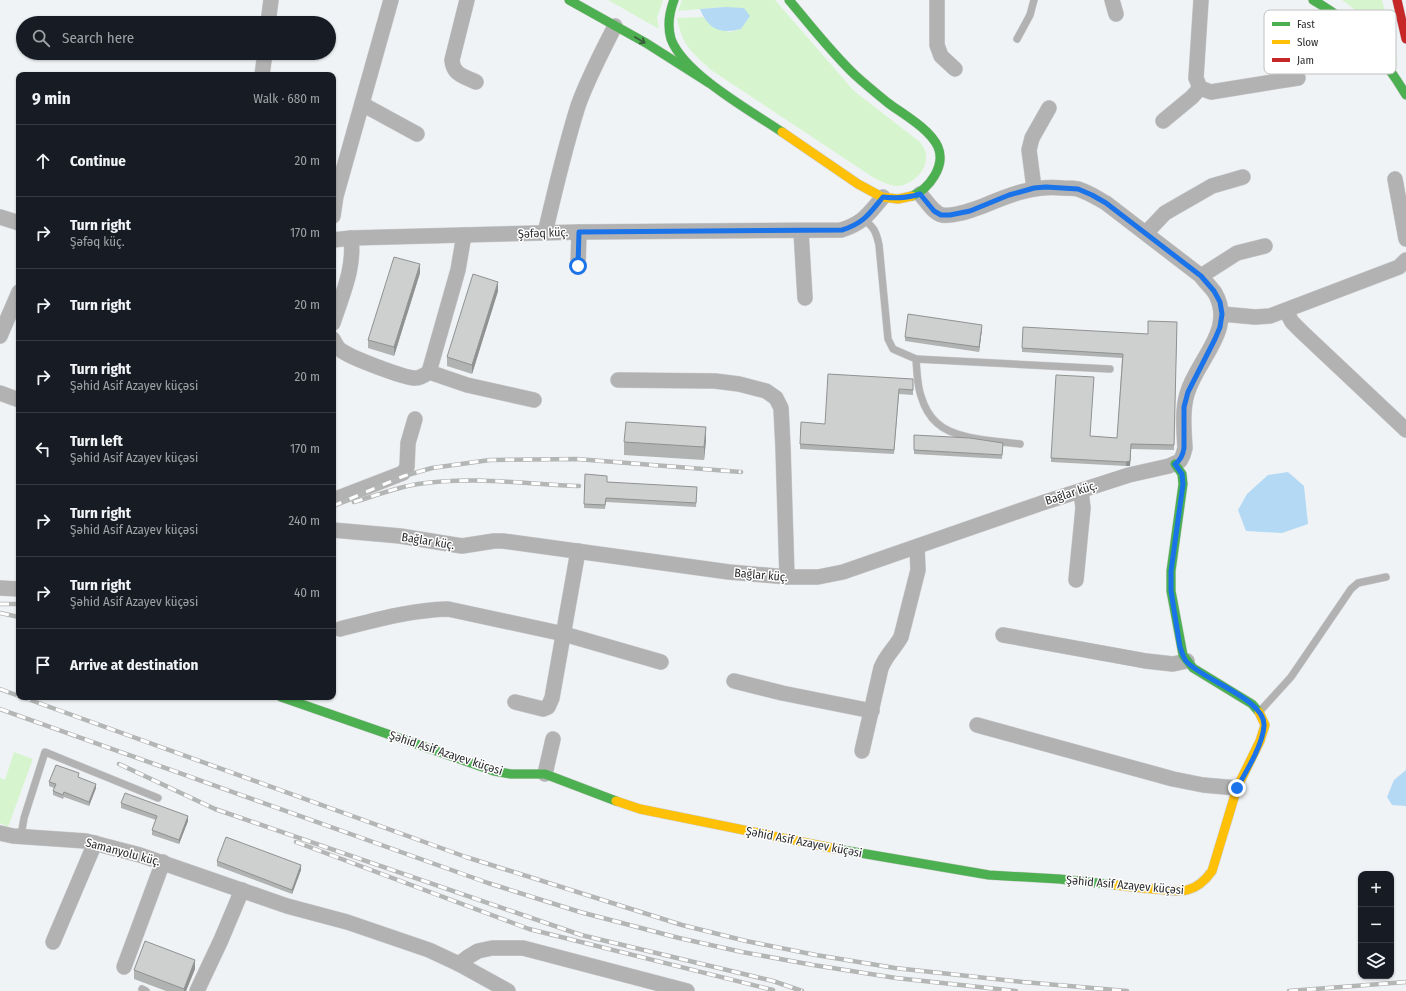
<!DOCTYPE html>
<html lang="en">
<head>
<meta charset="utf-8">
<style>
	body { margin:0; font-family:"Fira Sans Condensed",sans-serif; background:#20242c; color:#f1f3f6 }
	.controls { position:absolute; right:12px; bottom:12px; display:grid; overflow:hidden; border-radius:8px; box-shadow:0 1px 3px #0004 }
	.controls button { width:36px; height:36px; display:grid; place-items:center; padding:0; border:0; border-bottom:1px solid #363941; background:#171b24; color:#f1f3f6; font:20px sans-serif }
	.stop { position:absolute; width:12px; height:12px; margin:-9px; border:3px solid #1a73e8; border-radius:50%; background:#fff }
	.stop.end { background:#1a73e8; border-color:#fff; box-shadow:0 1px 4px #0008 }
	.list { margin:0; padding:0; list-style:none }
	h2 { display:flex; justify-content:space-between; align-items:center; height:52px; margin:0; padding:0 16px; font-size:17px }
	h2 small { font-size:13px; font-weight:400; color:#9ea1a6 }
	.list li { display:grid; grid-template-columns:26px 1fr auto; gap:12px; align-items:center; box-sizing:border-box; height:72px; padding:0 16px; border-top:1px solid #363941 }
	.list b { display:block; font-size:15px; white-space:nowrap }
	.list p { margin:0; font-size:13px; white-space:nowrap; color:#9ea1a6 }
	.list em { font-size:13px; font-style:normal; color:#9ea1a6 }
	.icon { flex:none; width:22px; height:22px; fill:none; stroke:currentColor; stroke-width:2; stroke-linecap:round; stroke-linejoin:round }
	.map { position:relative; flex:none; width:1406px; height:991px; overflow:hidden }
	.search { position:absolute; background:#171b24; box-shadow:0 1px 3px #0004; left:16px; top:16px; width:320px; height:44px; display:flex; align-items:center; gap:10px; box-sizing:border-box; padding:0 14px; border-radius:22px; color:#9ea1a6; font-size:15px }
	.panel { position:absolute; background:#171b24; box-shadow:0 1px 3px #0004; left:16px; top:72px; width:320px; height:628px; border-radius:8px }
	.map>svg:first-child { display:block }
</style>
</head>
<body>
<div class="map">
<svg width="1406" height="991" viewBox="0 0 1406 991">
	<rect width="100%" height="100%" fill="#f0f3f5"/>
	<g fill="#d6f5ce">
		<path d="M608,0H663L657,18L659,29Z"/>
		<path d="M682,0H775L854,91L920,142C924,147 927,153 926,159C925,173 911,185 898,186C889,186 881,181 874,178L711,70C691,51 683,47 677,18L703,17L707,21L729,32L741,29L750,16L725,7L678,11Z"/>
		<path d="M1342,0H1382L1398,63L1357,11Z"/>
		<path d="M14,752L33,759L8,827L0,823V778L5,780Z"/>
	</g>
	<g fill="#b3d9f4">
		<path d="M725,7L744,8L750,16L741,29C721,34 708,30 700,9Z"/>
		<path d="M1288,472L1304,486L1308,524L1282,533L1246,531L1238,510L1247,494L1268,475Z"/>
		<path d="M1406,770V806L1392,805L1387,797L1394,780Z"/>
	</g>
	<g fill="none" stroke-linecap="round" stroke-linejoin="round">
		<defs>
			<g id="lane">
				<path d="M1017,39L1030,15L1034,0"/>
				<path d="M864,219C874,228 876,231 879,245L888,339L893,349L916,359C917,371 917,385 921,396C924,406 929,416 937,423C955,440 996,441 1020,444"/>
				<path d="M916,359L1110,369"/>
				<path d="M1261,710L1291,677L1351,589L1358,583L1386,577"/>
				<path d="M21,836L24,818L45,752L158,798"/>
				<path d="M142,989L146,991"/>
			</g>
			<g id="street">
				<path d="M467,0L452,60C453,75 464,76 476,82"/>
				<path d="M937,0V45L941,56L955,69"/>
				<path d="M1112,0L1116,14"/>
				<path d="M1201,0L1196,78L1200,88L1211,92L1298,78"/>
				<path d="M268,23L271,0"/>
				<path d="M262,75L265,53"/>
				<path d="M362,104L417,134"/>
				<path d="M1163,121L1192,97L1200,88"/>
				<path d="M1395,179L1406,239"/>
				<path d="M1034,188L1029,150L1032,138L1049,108"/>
				<path d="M333,216L336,196L391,0"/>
				<path d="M0,217L19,223"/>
				<path d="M801,231L805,298"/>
				<path d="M545,233C555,190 565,147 578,106C588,78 602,52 615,26"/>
				<path d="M1146,233L1165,213L1212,186L1243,177"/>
				<path d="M333,240L351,238L579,232L841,230C864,223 869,213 883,197"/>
				<path d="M578,266L579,232"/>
				<path d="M1201,276L1237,253L1265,246"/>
				<path d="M1286,311L1292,322L1302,332L1406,430"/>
				<path d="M1222,314L1255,317L1270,316L1399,267L1406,260"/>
				<path d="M333,323C342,295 355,268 351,238"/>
				<path d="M0,336L19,292"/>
				<path d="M333,339C335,343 338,349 342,351C352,358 404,378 415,378C421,378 425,375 429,372L458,270L464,235"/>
				<path d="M429,372L467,385L534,400"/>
				<path d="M618,380L715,381L739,384L766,391L776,398L781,408L783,448L787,577"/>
				<path d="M0,393L19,400"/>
				<path d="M333,500L403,473L407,467L408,443L415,419"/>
				<path d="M333,530L400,536L462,546L494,541H503L729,572L787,577H818L843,572L1042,503L1129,475L1169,466L1180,461L1183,455L1185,448C1184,430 1182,411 1187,394C1197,359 1236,330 1215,293C1211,287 1205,282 1201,276L1106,203C1097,198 1088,192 1078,189C1074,188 1068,188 1063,188C1034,185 1009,195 983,206C972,210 954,217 942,215C933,213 926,200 920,194"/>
				<path d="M1076,580L1083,508L1081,491"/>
				<path d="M0,588L19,589"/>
				<path d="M340,629C376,620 411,610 448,609L564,634L661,662"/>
				<path d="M1003,635L1146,661L1173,664L1187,661"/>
				<path d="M734,681L782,693L872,711"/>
				<path d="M515,702L543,709L548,707L552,698L578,551"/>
				<path d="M977,725L1173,779L1203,785L1237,788"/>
				<path d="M862,751L881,668C886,655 895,648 901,637L918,570L917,547"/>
				<path d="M545,774L553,739"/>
				<path d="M0,833L13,836L86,841L140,855L287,906L347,922L429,950L459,964L508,991"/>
				<path d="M53,942L95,843"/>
				<path d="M459,964L468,957L478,951L492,948H523L687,991"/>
				<path d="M124,967L163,862"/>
				<path d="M197,991L221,940L242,890"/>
			</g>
			<g id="fast">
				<path d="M569,0L646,43L709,83"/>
				<path d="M674,0C669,13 667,25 671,39C684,74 751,111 782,132"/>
				<path d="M789,0C811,26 831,52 855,75C866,85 877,94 888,103C903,114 930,129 938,147C946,166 929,189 912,196"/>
				<path d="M1313,0C1353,22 1383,56 1406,95"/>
				<path d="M1175,464L1182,474L1183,484L1171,571V591L1183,655L1193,668L1252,704L1259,712"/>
				<path d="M281,697L494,771L511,774H545L616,801"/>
				<path d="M837,849L989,875L1059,879L1116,885"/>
			</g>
			<g id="slow">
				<path d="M782,132L858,184L882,197L898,199L912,196"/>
				<path d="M616,801L640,809L837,849"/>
				<path d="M1116,885C1129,887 1141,888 1154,889C1180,892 1195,895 1212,871L1237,788L1260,741L1265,725L1259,712"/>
			</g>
			<path id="jam" d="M1397,0L1406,39"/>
		</defs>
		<use href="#lane" stroke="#cecfd1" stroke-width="8"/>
		<use href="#street" stroke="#cecfd1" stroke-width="16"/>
		<use href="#fast" stroke="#cecfd1" stroke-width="10"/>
		<use href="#slow" stroke="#cecfd1" stroke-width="10"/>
		<use href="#jam" stroke="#cecfd1" stroke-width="10"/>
		<use href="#lane" stroke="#b3b2b3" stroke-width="7"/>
		<use href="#street" stroke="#b3b2b3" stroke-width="15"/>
		<use href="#fast" stroke="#4caf50" stroke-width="9"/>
		<use href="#slow" stroke="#ffc107" stroke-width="9"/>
		<use href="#jam" stroke="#c62828" stroke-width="9"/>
		<defs>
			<g id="rail">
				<path d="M354,502C374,496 398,487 418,484C472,476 525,484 579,486"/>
				<path d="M333,506L404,476L432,468L490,460L577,459L741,472"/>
				<path d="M0,604H19"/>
				<path d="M0,613L19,617"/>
				<path d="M0,689L19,696"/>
				<path d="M22,697L466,857L682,925L746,941L816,955L895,968L1023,982L1127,991"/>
				<path d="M0,709L488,883L580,912L679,938L742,952L813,965L896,978L1016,991"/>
				<path d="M119,764L215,809L581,935L773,981L802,991"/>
				<path d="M296,842L529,929L773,990"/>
				<path d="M1289,991L1406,982"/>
			</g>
		</defs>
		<use href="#rail" stroke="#b4b5b5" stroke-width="4.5"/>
		<use href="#rail" stroke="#fff" stroke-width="3" stroke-dasharray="9" stroke-linecap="butt"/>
	</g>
	<g fill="#b1b2b2">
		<path d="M420,273L394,356L368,348V340Z"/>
		<path d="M498,291L472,374L447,366V357Z"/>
		<path d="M1177,322L1174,450L1131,449L1130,466H1126L1051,462V458L1090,436L1117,438L1122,358L1022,352V348L1148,334Z"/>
		<path d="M982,329L979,352L905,341V337Z"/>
		<path d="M913,379V395L899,394L894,454L800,449V444L825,424Z"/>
		<path d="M706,440L704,460L624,455V442Z"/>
		<path d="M1003,447L1002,459L914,454V450Z"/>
		<path d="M607,482L697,491L696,507L606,502L605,509L584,508V504Z"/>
		<path d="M79,777L96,788L89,806L64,797L63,799L53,795V791L54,788L49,786V782Z"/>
		<path d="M121,803L188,821L179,844L152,835V830L156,820L121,808Z"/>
		<path d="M217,861L301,870L292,894L217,866Z"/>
		<path d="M195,969L186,991H166L134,979V970Z"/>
	</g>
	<g fill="#909191">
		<path d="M334,253V262L333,266V258Z"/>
		<path d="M420,264V273L394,356V347Z"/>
		<path d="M498,282V291L472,374V365Z"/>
		<path d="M982,325V329L979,352V347Z"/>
		<path d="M706,427V440L704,460V447Z"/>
		<path d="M1131,449L1130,466H1126V462Z"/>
		<path d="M96,784V788L89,806V802Z"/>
		<path d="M188,816V821L179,844V840Z"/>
		<path d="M301,865V870L292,894V890Z"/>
		<path d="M195,960V969L186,991H184V989Z"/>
	</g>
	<g fill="#cecfcf" stroke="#909191">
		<path d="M394,257L420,264L394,347L368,340Z"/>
		<path d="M473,274L498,282L472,365L447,357Z"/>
		<path d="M908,314L982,325L979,347L905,337Z"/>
		<path d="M1148,321L1177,322L1174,445L1131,444L1130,461L1126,462L1051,458L1056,375L1094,377L1090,436L1117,438L1123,354L1022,348L1023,327L1148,334Z"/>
		<path d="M828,374L913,379V390L899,389L894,450L800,444L801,422L825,424Z"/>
		<path d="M626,422L706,427L704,447L624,442Z"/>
		<path d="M914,435L970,438L1003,443L1002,455L914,450Z"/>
		<path d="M585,474L607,476V482L697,487L696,503L606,498L605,505L584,504Z"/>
		<path d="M56,765L79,773L78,777L96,784L89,802L64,792L63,795L53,791L56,784L49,782Z"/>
		<path d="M125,793L188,816L179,840L152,830L157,816L121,803Z"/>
		<path d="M226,837L301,865L292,890L217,861Z"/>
		<path d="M145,941L195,960L184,989L134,970Z"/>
	</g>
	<defs><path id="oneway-shaft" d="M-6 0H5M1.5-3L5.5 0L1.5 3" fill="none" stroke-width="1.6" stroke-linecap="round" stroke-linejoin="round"/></defs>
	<use stroke="#375a3b" href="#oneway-shaft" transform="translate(640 40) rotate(30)"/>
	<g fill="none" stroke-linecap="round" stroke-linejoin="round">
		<path stroke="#1a73e8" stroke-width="5" d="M578,266L579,232L842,230C864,223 869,214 883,197C897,199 907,198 920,194L934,211L941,215H950L970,211L1009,195L1034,188L1046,187L1078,189L1092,195L1106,203L1201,276L1214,291L1220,302L1222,314L1220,327L1215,339L1188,392L1184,407V448C1183,455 1181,460 1175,464L1182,474L1183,484L1171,571V591L1180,647C1182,652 1183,657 1186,661C1202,680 1266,699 1264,726C1263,744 1246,772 1237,788"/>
	</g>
	<g text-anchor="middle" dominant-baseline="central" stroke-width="3" stroke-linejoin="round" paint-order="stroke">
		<g font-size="12" fill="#2c2d2f" stroke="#fff">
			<text transform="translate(543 233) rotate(-2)">Şəfəq küç.</text>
			<text transform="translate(1071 493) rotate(-18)">Bağlar küç.</text>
			<text transform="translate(428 541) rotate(9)">Bağlar küç.</text>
			<text transform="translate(761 575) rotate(5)">Bağlar küç.</text>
			<text transform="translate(446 753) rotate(18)">Şəhid Asif Azayev küçəsi</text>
			<text transform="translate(804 842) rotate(11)">Şəhid Asif Azayev küçəsi</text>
			<text transform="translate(123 852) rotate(15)">Samanyolu küç.</text>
			<text transform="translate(1125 885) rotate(5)">Şəhid Asif Azayev küçəsi</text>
		</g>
	</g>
	<rect x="1264" y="10" width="132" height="64" rx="6" fill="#fff" stroke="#c0c0c1" stroke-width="1"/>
	<rect x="1272" y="22" width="18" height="4" fill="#4caf50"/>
	<rect x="1272" y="40" width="18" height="4" fill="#ffc107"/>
	<rect x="1272" y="58" width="18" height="4" fill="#c62828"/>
	<g font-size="11" fill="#2c2d2f">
		<text x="1297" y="28">Fast</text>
		<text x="1297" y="46">Slow</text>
		<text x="1297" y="64">Jam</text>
	</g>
</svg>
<div class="controls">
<button>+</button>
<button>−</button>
<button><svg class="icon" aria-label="layers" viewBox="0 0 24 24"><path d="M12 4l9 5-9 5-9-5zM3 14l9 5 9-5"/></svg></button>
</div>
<div class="stop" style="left:578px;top:266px"></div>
<div class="stop end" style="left:1237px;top:788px"></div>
<div class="search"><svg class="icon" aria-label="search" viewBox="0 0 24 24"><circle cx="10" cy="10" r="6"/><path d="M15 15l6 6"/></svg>Search here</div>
<section class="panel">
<h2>9 min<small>Walk · 680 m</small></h2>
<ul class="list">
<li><svg class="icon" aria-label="ahead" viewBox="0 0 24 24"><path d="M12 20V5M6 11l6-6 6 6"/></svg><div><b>Continue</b></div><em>20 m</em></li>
<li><svg class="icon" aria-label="right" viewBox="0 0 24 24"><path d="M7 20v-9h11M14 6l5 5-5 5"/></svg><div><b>Turn right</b><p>Şəfəq küç.</p></div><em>170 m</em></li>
<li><svg class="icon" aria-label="right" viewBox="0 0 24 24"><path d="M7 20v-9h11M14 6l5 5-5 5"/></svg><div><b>Turn right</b></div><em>20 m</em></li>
<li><svg class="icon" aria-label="right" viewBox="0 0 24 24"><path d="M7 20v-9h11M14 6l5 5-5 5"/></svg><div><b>Turn right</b><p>Şəhid Asif Azayev küçəsi</p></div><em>20 m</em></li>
<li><svg class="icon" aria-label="left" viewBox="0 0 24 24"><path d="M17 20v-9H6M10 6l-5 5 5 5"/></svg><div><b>Turn left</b><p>Şəhid Asif Azayev küçəsi</p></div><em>170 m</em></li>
<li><svg class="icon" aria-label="right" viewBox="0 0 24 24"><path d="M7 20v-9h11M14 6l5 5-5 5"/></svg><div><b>Turn right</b><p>Şəhid Asif Azayev küçəsi</p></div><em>240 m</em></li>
<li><svg class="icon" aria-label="right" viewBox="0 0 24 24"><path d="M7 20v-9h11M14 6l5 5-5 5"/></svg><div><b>Turn right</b><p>Şəhid Asif Azayev küçəsi</p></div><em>40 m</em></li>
<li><svg class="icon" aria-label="arrive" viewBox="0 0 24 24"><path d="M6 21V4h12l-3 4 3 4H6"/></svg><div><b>Arrive at destination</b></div></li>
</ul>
</section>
</div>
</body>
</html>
